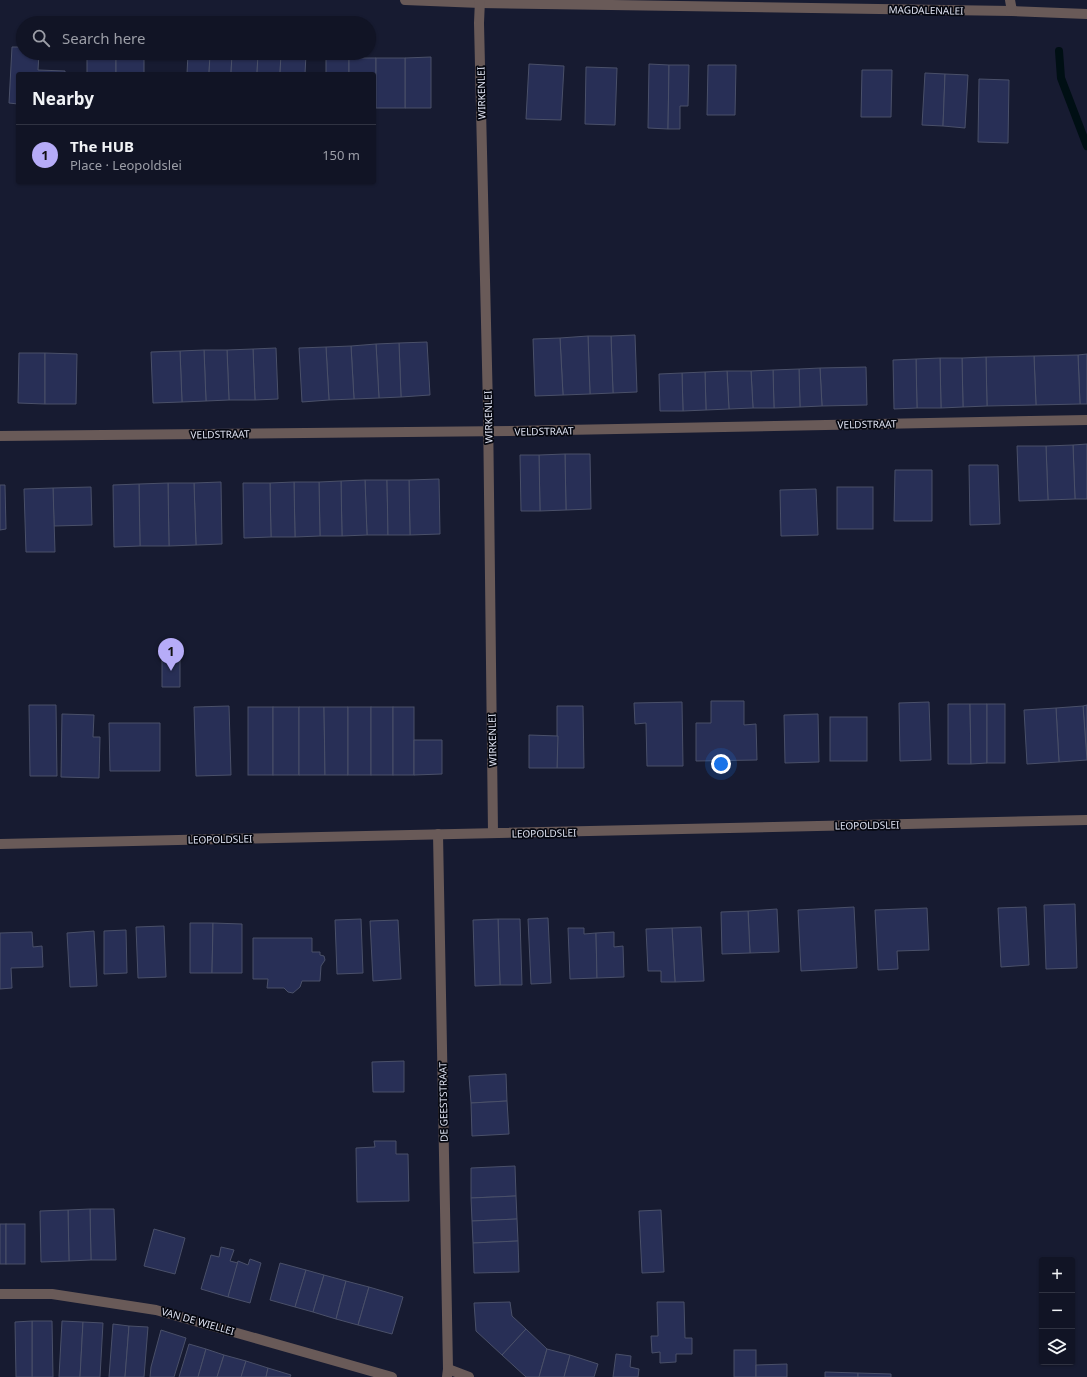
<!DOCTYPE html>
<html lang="en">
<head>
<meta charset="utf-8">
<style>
	body { margin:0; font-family:"Noto Sans",sans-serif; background:#1a1d2d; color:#f1f3f6 }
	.controls { position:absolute; right:12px; bottom:12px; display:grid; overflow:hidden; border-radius:4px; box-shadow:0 1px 3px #0004 }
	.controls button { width:36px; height:36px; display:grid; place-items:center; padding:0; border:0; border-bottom:1px solid #303342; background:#111425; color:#f1f3f6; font:20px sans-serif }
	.you { position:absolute; left:721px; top:764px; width:14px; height:14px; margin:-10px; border:3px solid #fff; border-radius:50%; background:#1a73e8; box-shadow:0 0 0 6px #1a73e833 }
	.badge { display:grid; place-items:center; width:26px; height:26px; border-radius:50%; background:#b6acf8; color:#111; font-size:13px; font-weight:700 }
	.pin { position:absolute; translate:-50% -33px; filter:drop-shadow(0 1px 2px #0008) }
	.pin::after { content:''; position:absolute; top:21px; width:14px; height:12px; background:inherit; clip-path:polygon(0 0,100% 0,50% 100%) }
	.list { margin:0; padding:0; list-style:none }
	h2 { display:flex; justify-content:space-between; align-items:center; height:52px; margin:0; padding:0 16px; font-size:17px }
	h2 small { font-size:13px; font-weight:400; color:#9c9ea7 }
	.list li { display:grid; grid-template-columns:26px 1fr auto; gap:12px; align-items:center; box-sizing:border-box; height:60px; padding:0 16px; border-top:1px solid #303342 }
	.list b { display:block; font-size:15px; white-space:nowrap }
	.list p { margin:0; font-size:13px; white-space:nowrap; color:#9c9ea7 }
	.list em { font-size:13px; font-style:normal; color:#9c9ea7 }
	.icon { flex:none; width:22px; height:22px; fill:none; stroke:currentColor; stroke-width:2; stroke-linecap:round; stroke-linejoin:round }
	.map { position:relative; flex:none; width:1087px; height:1377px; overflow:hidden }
	.search { position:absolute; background:#111425; box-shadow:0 1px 3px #0004; left:16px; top:16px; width:360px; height:44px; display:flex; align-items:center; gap:10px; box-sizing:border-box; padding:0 14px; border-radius:22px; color:#9c9ea7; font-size:15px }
	.panel { position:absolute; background:#111425; box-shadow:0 1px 3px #0004; left:16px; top:72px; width:360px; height:112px; border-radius:4px }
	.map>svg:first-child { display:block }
</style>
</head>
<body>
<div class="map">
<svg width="1087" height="1377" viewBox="0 0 1087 1377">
	<rect width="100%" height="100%" fill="#171b31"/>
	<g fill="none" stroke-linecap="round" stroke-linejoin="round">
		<path stroke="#000f14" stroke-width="8" d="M1059,51L1061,78L1087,146"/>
	</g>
	<g fill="#282f56" stroke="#4a5069">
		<path d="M12,47H23V53H39L38,70L65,71V74H18V104L9,103Z"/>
		<rect x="87" y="53" width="29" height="21"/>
		<rect x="116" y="53" width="28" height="21"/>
		<path d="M188,53H210L209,74H187Z"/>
		<path d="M210,53H232L231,74H209Z"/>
		<path d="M232,53H258L257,74H231Z"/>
		<path d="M258,53H281L280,74H257Z"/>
		<path d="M281,53L306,54L305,74H280Z"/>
		<path d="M431,57V108H405V58Z"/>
		<rect x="326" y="58" width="23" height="16"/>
		<path d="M349,58H376V108H374V74H349Z"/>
		<rect x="376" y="58" width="29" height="50"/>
		<path d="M529,64L564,66L561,120L526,119Z"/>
		<path d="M649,64L669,65L668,129L648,128Z"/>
		<path d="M669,65H689L688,106H680V129H668Z"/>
		<path d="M708,65H736L735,115H707Z"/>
		<path d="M586,67L617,68L615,125L585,124Z"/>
		<path d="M862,70H892L891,117H861Z"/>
		<path d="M925,73L945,74L943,126L922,125Z"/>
		<path d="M945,74L968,75L965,128L943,126Z"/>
		<path d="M979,79L1009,80L1008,143L978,142Z"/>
		<path d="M635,335L637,392L613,393L611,336Z"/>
		<path d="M588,336H611L613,393L590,394Z"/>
		<path d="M588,336L590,394L563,395L560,338Z"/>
		<path d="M560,338L563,395L535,396L533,339Z"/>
		<path d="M427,342L430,395L401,397L399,343Z"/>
		<path d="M399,343L401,397L379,398L376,344Z"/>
		<path d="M376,344L379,398L354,399L351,346Z"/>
		<path d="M351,346L354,399L329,400L326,347Z"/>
		<path d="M326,347L329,400L302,402L299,348Z"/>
		<path d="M276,348L278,399L255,400L253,349Z"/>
		<path d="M253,349L255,400H229L227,350Z"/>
		<path d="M204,350H227L229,400L206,401Z"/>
		<path d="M204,350L206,401L182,402L180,351Z"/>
		<path d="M180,351L182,402L153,403L151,352Z"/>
		<path d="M19,353H45V404L18,403Z"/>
		<path d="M45,353L77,354L76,404H45Z"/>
		<path d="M1087,354V404H1080L1078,355Z"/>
		<path d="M1078,355L1080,404L1036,405L1034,356Z"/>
		<path d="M1034,356L1036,405L987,406L986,357Z"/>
		<path d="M986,357L987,406L963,407L962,358Z"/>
		<path d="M940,358H962L963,407L941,408Z"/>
		<path d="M940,358L941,408H917L916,359Z"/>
		<path d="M916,359L917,408L894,409L893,360Z"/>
		<path d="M866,367L867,405L822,406L820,368Z"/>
		<path d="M820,368L822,406L800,407L799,369Z"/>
		<path d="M799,369L800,407L774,408L773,370Z"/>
		<path d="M773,370L774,408H753L751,371Z"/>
		<path d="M727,371H751L753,408L729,409Z"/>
		<path d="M727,371L729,409L706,410L705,372Z"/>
		<path d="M705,372L706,410L683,411L682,373Z"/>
		<path d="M682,373L683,411H660L659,374Z"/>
		<path d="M1087,444V499H1075L1073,445Z"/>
		<path d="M1073,445L1075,499L1048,500L1046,446Z"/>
		<path d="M1017,446H1046L1048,500L1019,501Z"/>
		<path d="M565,454H590L591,509L566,510Z"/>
		<path d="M565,454L566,510L540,511L539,455Z"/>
		<path d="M520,455H539L540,511H521Z"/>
		<path d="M969,465H998L1000,524L970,525Z"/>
		<path d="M895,470H932V521H894Z"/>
		<path d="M439,479L440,534L410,535L409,480Z"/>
		<path d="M365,480H387L388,535H367Z"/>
		<path d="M365,480L367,535L342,536L341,481Z"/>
		<path d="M387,480H409L410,535H388Z"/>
		<path d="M341,481L342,536H320L319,482Z"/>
		<path d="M221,482L222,544L196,545L194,483Z"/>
		<path d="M294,482H319L320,536L295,537Z"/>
		<path d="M294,482L295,537H271L270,483Z"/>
		<path d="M168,483H194L196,545L169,546Z"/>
		<path d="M168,483L169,546H140L139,484Z"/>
		<path d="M243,483H270L271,537L244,538Z"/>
		<path d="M139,484L140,546L114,547L113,485Z"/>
		<path d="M0,485H5L6,529L0,530Z"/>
		<path d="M91,487L92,525L54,526L53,488Z"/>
		<rect x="837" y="487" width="36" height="42"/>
		<path d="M53,488L55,552H26L24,489Z"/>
		<path d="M816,489L818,535L781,536L780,490Z"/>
		<path d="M180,655V687H162V656Z"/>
		<path d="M711,701H744V725L756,724L757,760L696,761V723H711Z"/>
		<path d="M682,702L683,766H647L646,723L635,724L634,703Z"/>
		<path d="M929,702L931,760L900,761L899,703Z"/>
		<path d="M948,704H970L971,764H948Z"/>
		<path d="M970,704H987V763L971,764Z"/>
		<rect x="987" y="704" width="18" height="59"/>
		<path d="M29,705H56L57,776H30Z"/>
		<path d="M1087,705V760L1083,706Z"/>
		<path d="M229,706L231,775L196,776L194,707Z"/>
		<path d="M557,706H583L584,768H557Z"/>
		<path d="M1083,706L1087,760L1059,762L1056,708Z"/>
		<rect x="248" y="707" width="25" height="68"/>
		<rect x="273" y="707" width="26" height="68"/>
		<path d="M299,707H324L325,775H299Z"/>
		<path d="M324,707H348V775H325Z"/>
		<rect x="348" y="707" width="23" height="68"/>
		<rect x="371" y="707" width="22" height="68"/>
		<rect x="393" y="707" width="21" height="68"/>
		<path d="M1056,708L1059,762L1027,764L1024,710Z"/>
		<path d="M62,714L94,715L93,737H100L99,778L61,777Z"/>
		<path d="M818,714L819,762L785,763L784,715Z"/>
		<rect x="830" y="717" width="37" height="44"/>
		<path d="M109,723H160V771H110Z"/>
		<path d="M529,735L558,736L557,768H529Z"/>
		<path d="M414,740H442V774L414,775Z"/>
		<path d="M1075,904L1077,968L1046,969L1044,905Z"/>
		<path d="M854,907L857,968L801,971L798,910Z"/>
		<path d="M1026,907L1029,965L1001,967L998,908Z"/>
		<path d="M927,908L929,950L897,951L898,969L878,970L875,910Z"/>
		<path d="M777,909L779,952L750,953L748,911Z"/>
		<path d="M748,911L750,953L722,954L721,912Z"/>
		<path d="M548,918L551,983L531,984L528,919Z"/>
		<path d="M361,919L363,973L337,974L335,920Z"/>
		<path d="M498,919H520L522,985H500Z"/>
		<path d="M498,919L500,985L475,986L473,920Z"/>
		<path d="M398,920L401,979L373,981L370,921Z"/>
		<path d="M190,923H213L212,973H190Z"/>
		<path d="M213,923L242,924V973H212Z"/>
		<path d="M164,926L166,977L138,978L136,927Z"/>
		<path d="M701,927L704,981L675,982L672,928Z"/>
		<path d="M568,928H584V934L596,933L597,978L570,979Z"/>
		<path d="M672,928L675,982H661V971H648L646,929Z"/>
		<path d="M126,930L127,973L104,974V931Z"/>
		<path d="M94,931L97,986L70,987L67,933Z"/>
		<path d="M32,932L33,947L42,946L43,967L11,968L12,988L0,989V933Z"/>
		<path d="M614,932V947L623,946L624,977L597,978L596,933Z"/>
		<path d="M253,938H312V952H320V955L324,956L325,960L321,966L320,981H302L300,987L293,993L288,992L284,988H267L268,979H253Z"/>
		<path d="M404,1061V1092H373L372,1062Z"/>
		<path d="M506,1074L507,1101L471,1103L469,1076Z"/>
		<path d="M507,1101L509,1134L472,1136L471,1103Z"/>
		<path d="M374,1141H396V1154H408L409,1201L357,1202L356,1148L375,1147Z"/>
		<path d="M515,1166L516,1196L471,1198V1168Z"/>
		<path d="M516,1196L517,1219L472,1221L471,1198Z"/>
		<path d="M90,1209H114L116,1260H91Z"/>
		<path d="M90,1209L91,1260L69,1261L68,1210Z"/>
		<path d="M68,1210L69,1261L41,1262L40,1211Z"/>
		<path d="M661,1210L664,1272L642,1273L639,1211Z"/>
		<path d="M517,1219L518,1241L473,1243L472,1221Z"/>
		<rect x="0" y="1224" width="6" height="40"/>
		<rect x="6" y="1224" width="19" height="40"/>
		<path d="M154,1229L185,1238L175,1274L144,1266Z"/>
		<path d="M518,1241L519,1272L474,1273L473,1243Z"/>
		<path d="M221,1247L234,1250L230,1261L238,1263L228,1297L201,1289L211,1255L219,1257Z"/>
		<path d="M250,1259L261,1263L250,1303L228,1297L238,1261L248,1265Z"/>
		<path d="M280,1263L306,1270L295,1307L270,1300Z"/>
		<path d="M306,1270L324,1275L313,1312L295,1307Z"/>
		<path d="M324,1275L346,1281L336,1319L313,1312Z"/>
		<path d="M346,1281L369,1287L358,1325L336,1319Z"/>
		<path d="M369,1287L403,1297L392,1334L358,1325Z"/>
		<path d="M510,1302L512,1316L526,1329L502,1355L476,1331L474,1303Z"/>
		<path d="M657,1302H684L685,1338H692V1354H676V1362L660,1363V1352L652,1353L651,1336H658Z"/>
		<path d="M32,1321H52L53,1377H32Z"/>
		<path d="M32,1321V1377H16L15,1322Z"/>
		<path d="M62,1321L83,1322L80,1377H59Z"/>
		<path d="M83,1322L103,1323L100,1377H80Z"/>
		<path d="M113,1324L129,1326L125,1377H109Z"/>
		<path d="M129,1326L148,1327L144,1377H125Z"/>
		<path d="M526,1329L547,1349L539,1377H526L502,1355Z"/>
		<path d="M161,1330L186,1338L174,1377H150L151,1367Z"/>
		<path d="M189,1344L206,1349L198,1377H179Z"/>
		<path d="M206,1349L224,1355L217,1377H198Z"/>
		<path d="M547,1349L570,1355L564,1377H539Z"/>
		<rect x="734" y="1350" width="22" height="27"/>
		<path d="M616,1354L631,1356L630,1367L639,1369L638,1377H613Z"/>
		<path d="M224,1355L246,1361L241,1377H217Z"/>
		<path d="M570,1355L598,1364L594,1377H564Z"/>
		<path d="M246,1361L268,1368L266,1377H241Z"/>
		<path d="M787,1364V1377H756V1365Z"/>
		<path d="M268,1368L291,1375L290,1377H266Z"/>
		<path d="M825,1372L858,1373V1377H825Z"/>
		<path d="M858,1373L891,1374V1377H858Z"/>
	</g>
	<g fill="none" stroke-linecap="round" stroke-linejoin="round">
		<g stroke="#695a58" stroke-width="10">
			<path d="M405,0L480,3L1012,11L1087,14"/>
			<path d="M480,0L479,23L488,408L493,833"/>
			<path d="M1010,0L1012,11"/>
			<path d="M0,436L510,431L1087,420"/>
			<path d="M438,834L448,1369L447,1377"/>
			<path d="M0,844L1087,820"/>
			<path d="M0,1294H52L156,1310L392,1377"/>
			<path d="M448,1369L469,1377"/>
		</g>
	</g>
	<g text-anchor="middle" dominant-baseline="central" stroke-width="3.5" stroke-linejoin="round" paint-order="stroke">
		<g font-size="10" fill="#e0e4f3" stroke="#050710">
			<text transform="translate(926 10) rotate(1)">MAGDALENALEI</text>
			<text transform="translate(481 93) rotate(-91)">WIRKENLEI</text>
			<text transform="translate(488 417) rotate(-91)">WIRKENLEI</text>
			<text transform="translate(867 424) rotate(-1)">VELDSTRAAT</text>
			<text transform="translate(544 431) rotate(-1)">VELDSTRAAT</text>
			<text transform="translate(220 434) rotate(-1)">VELDSTRAAT</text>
			<text transform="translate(492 740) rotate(-91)">WIRKENLEI</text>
			<text transform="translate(867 825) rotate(-1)">LEOPOLDSLEI</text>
			<text transform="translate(544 833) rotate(-1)">LEOPOLDSLEI</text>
			<text transform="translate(220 839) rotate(-1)">LEOPOLDSLEI</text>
			<text transform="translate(443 1102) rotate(-91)">DE GEESTSTRAAT</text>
			<text transform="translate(198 1321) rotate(16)">VAN DE WIELLEI</text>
		</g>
	</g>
</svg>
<div class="controls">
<button>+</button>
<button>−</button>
<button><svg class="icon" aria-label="layers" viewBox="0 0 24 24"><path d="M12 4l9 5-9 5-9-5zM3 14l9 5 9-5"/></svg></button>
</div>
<div class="you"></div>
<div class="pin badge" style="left:171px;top:671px">1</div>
<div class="search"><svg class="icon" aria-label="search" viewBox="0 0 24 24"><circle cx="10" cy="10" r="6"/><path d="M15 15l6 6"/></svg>Search here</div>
<section class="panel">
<h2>Nearby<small></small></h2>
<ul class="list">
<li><span class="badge">1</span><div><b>The HUB</b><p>Place · Leopoldslei</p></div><em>150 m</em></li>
</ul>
</section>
</div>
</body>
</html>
